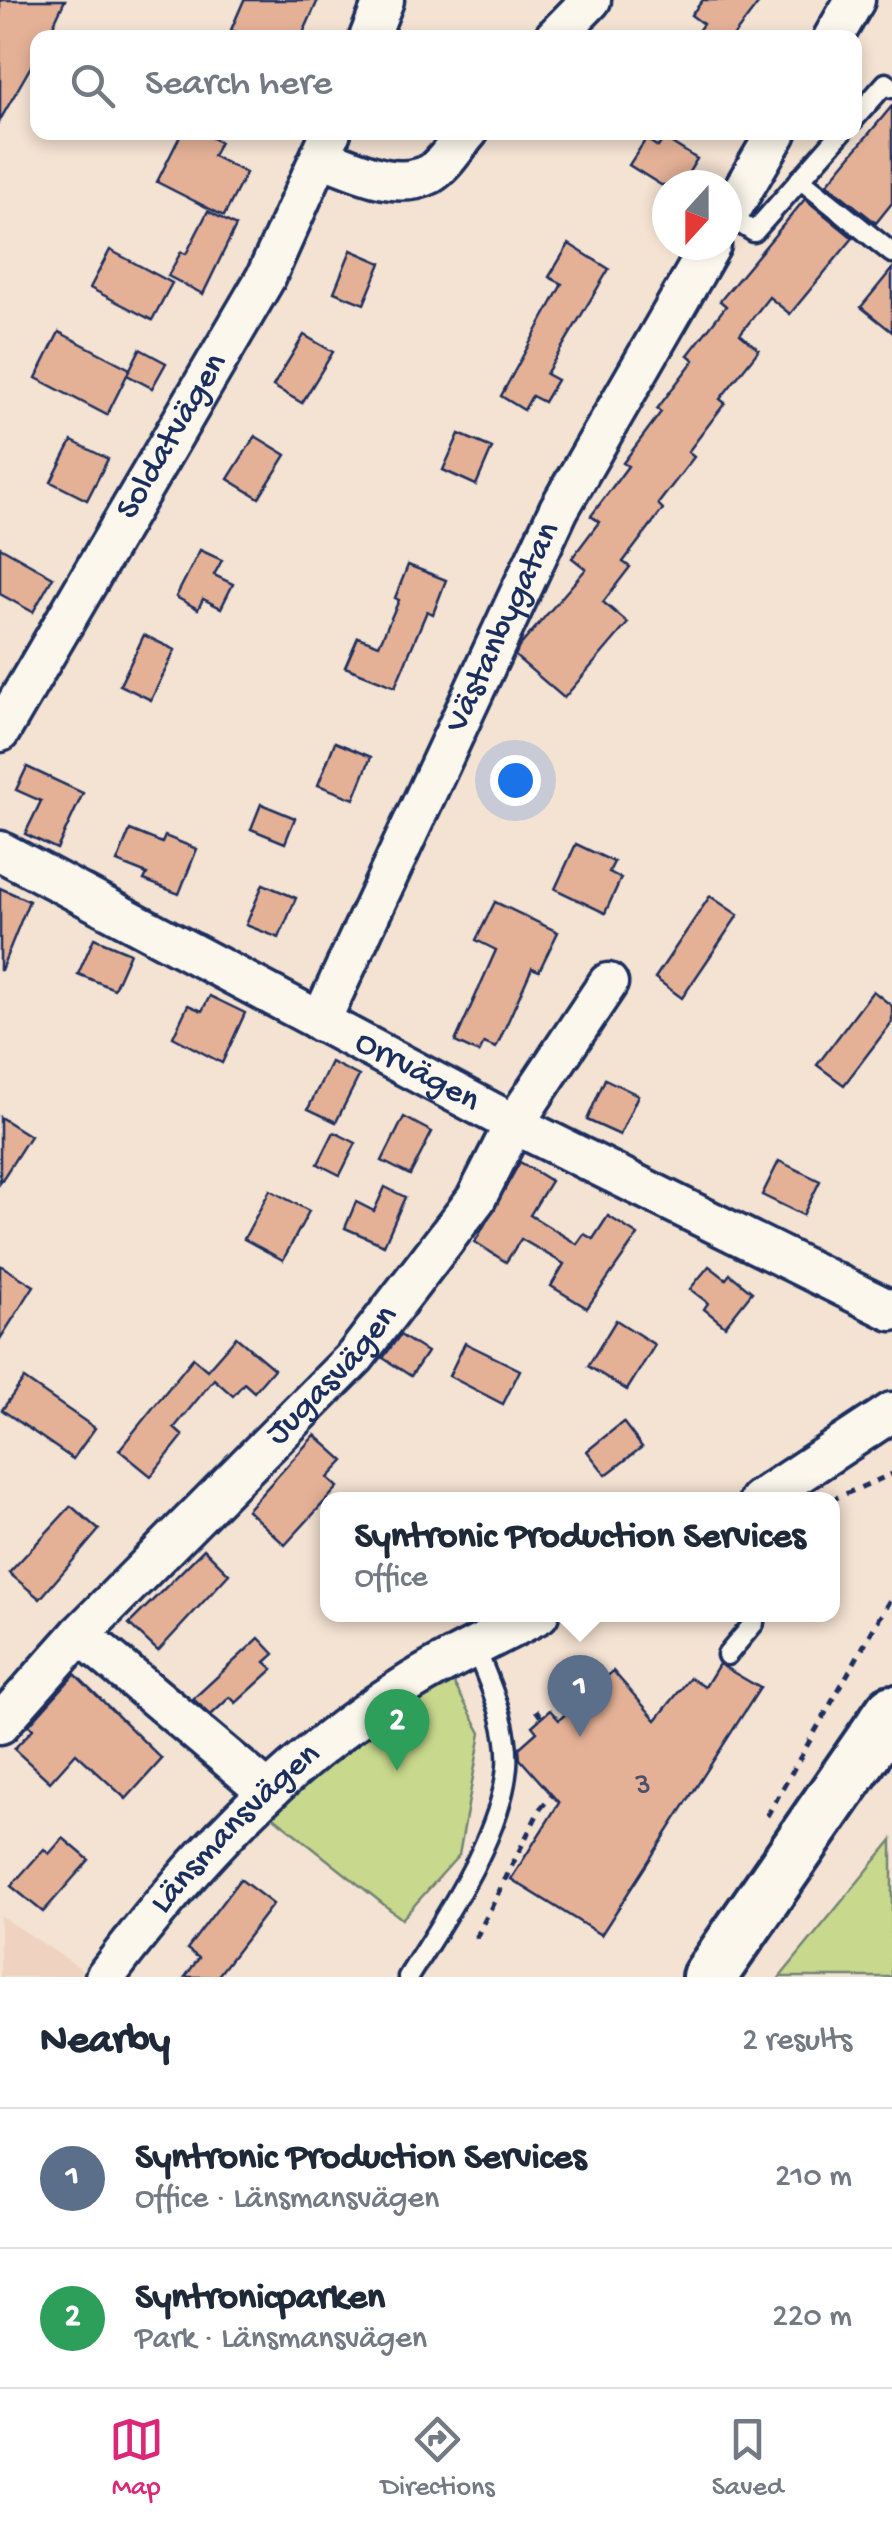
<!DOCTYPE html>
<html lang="en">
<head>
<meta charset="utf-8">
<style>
	body { margin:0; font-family:"Gochi Hand",sans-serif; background:#f2f2f3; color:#1f2937 }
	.compass { position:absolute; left:652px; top:170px; width:90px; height:90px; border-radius:50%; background:#fff; box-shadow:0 5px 15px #0003; rotate:201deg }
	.you { position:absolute; left:515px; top:780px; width:35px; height:35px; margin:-25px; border:8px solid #fff; border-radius:50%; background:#1a73e8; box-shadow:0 0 0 15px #1a73e833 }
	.badge { display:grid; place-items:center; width:65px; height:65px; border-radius:50%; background:#db2777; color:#fff; font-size:32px; font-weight:700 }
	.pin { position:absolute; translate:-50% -82px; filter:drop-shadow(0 2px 5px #0008) }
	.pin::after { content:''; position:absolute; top:52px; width:35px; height:30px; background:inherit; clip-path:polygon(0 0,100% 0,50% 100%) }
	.popup { position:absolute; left:320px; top:1492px; width:520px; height:130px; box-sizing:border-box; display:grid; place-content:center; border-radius:20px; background:#fff; filter:drop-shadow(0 2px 8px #0005); font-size:32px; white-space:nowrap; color:#747a83 }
	.popup b { font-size:38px; color:#1f2937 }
	.popup::after { content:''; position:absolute; left:50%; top:100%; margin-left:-20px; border:20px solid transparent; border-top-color:#fff }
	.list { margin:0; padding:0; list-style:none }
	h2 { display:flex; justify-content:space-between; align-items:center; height:130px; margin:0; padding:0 40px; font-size:42px }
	h2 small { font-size:32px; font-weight:400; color:#747a83 }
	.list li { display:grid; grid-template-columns:65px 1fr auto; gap:30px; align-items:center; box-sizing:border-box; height:140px; padding:0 40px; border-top:2px solid #e0e1e3 }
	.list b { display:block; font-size:38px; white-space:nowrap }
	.list p { margin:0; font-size:32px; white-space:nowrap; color:#747a83 }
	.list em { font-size:32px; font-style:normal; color:#747a83 }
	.icon { flex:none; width:55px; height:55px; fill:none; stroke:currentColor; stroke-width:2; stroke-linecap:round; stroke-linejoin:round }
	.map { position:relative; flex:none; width:892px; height:1977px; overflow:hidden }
	.search { position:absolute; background:#fff; box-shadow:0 5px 15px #0003; left:30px; right:30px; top:30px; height:110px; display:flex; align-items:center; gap:25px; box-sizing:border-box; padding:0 35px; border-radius:20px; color:#747a83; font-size:38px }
	.sheet { height:410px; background:#fff }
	nav { display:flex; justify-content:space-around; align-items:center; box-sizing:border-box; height:140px; border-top:2px solid #e0e1e3; background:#fff; font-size:28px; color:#747a83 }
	nav a { display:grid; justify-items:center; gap:5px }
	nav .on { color:#db2777 }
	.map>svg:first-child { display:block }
</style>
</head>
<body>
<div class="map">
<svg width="892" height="1977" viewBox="0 0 892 1977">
	<rect width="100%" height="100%" fill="#f4e2d2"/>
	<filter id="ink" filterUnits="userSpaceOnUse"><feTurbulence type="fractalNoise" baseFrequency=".01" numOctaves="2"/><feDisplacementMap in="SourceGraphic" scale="20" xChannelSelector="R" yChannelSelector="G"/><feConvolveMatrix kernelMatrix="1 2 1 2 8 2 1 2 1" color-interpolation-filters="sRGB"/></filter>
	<g filter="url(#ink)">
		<path fill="#efd3c0" d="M0,1915L83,1970L78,1977H0Z"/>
		<g fill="#c8d88d" stroke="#728476" stroke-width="2.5">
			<path d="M451,1678L481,1733L459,1855L402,1919L265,1810Z"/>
			<path d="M892,1840V1977H780Z"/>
		</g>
		<g fill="#e4b197" stroke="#1b2f5e" stroke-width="2.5">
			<path d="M0,0H65L47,38H38V54L0,120Z"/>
			<path d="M244,0H318L301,38H248L231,30Z"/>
			<path d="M703,0H761L732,38H693L703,24L691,15Z"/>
			<path d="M892,106V203L876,223L827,184Z"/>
			<path d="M182,132H200L220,142L213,156L246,173L224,216L157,182Z"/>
			<path d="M664,138L697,159L681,185H661L629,165L646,139L658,147Z"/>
			<path d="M805,199L853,238L790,314L769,297L740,334L759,350L720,399L725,403L688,452L694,457L658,504L663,509L623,562L630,567L603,602L628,623L564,698L515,656L519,647L586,569L572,558L599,522L591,516L628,466L623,463L661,412L657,409L694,360L688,355L726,306L720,301Z"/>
			<path d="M208,211L236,226L203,294L168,276L181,252L186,254Z"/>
			<path d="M569,244L609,269L546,374L557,380L544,402L532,396L524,410L501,396L562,284L549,277Z"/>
			<path d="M110,250L172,283L152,320L90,288Z"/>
			<path d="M351,250L381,263L364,304L334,292Z"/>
			<path d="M892,269V332L861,307Z"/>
			<path d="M59,332L130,369L107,415L36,378Z"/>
			<path d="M304,335L333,352L302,403L273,386Z"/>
			<path d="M140,349L166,363L152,388L127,375Z"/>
			<path d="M459,434L492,448L476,485L443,470Z"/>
			<path d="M255,436L286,455L259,498L228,479Z"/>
			<path d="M72,441L108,459L87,500L51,482Z"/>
			<path d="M0,547L53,577L33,612L0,594Z"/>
			<path d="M200,550L222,560L214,575L233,584L221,608L203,599L198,609L176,597Z"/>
			<path d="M408,565L446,580L433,614L427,611L395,687L345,667L358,637L379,645L399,600L395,598Z"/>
			<path d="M144,635L175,650L151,700L120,685Z"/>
			<path d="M335,742L371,757L354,799L318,785Z"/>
			<path d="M27,767L83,793L57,849L25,834L41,801L16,790Z"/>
			<path d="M261,804L295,818L285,843L251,829Z"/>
			<path d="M130,830L162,843L165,836L197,849L179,894L144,880L147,874L117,862Z"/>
			<path d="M576,844L614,862L609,872L621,878L605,913L555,889Z"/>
			<path d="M263,884L296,898L279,938L246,925Z"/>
			<path d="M0,888L29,901L1,970H0Z"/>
			<path d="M710,896L738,915L682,998L655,978Z"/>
			<path d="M495,902L558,932L539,971L532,968L496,1048L484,1043L479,1053L455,1042L496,950L476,940Z"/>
			<path d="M94,938L130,953L114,989L78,974Z"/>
			<path d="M873,991L892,1006V1022L844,1085L817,1065Z"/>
			<path d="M210,996L245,1013L222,1063L173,1037L188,1005L202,1011Z"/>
			<path d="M331,1062L359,1076L336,1122L308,1109Z"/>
			<path d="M605,1079L638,1095L620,1135L587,1120Z"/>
			<path d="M0,1117L30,1136L0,1183Z"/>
			<path d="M404,1117L432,1132L410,1175L382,1161Z"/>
			<path d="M334,1132L356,1143L340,1175L318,1164Z"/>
			<path d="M779,1161L820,1181L803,1215L762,1195Z"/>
			<path d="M520,1162L551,1181L530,1215L577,1244L584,1234L593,1239L608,1216L638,1235L587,1308L551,1286L564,1264L521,1239L506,1262L475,1242Z"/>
			<path d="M385,1187L405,1197L384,1245L345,1228L356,1202L374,1211Z"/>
			<path d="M270,1190L309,1211L283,1260L244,1239Z"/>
			<path d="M0,1265L34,1286L0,1339Z"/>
			<path d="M709,1266L726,1279L730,1274L752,1292L725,1326L704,1309L708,1303L690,1289Z"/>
			<path d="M616,1320L655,1345L627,1390L588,1366Z"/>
			<path d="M400,1335L427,1352L411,1376L383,1358Z"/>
			<path d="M236,1337L274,1369L254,1392L244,1383L233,1396L214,1379L174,1428L183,1436L151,1476L119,1450L193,1358L207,1370Z"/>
			<path d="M465,1343L520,1370L503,1404L449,1376Z"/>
			<path d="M24,1379L95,1428L73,1459L2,1410Z"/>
			<path d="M623,1422L642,1447L606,1475L587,1451Z"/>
			<path d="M315,1435L344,1461L328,1478L338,1487L285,1545L247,1510Z"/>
			<path d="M71,1506L99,1530L40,1599L9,1573Z"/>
			<path d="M204,1549L229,1574L158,1651L129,1624Z"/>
			<path d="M259,1638L274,1654L265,1662L273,1669L236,1703L230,1697L211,1715L193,1699Z"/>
			<path d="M719,1664L760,1688L601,1935L511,1879L559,1803L520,1759L519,1748L537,1732L532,1726L550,1710L559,1720L613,1671L656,1720L690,1678L705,1687Z"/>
			<path d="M75,1674L162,1759L126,1799L76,1753L50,1782L14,1749L33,1729L29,1725Z"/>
			<path d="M63,1838L89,1860L43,1912L11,1886L44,1849L49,1854Z"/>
			<path d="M240,1879L273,1904L217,1977H185L199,1958L187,1949Z"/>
		</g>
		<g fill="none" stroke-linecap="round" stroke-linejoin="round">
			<defs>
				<g id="service">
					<path d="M854,119L886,83L892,88"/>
					<path d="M800,179L892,253"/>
					<path d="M728,216L754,232L842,132"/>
					<path d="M727,1655L754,1623"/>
					<path d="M408,1977C444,1919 501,1837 507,1767C510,1726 490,1685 475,1647"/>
				</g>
				<g id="minor">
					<path d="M369,38L384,0"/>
					<path d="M554,38L591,0"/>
					<path d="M833,38L855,0"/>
					<path d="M321,157C354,169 395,192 430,174C444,166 457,144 468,132"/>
					<path d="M727,217L777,132"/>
					<path id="s1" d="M0,732L266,277L331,132"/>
					<path id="s2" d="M0,851L514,1124L892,1311"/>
					<path id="s3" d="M320,1022L559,509L711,245"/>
					<path d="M759,1500L892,1412"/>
					<path d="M80,1634L267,1791"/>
					<path id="s4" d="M0,1724L80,1634L355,1357L476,1199L514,1124L608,983"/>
					<path id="s5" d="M105,1977C190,1864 284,1762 405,1686C447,1659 494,1638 539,1614"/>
				</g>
				<path id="secondary" d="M709,1977L892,1712"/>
			</defs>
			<use href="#service" stroke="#1b2f5e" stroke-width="25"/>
			<use href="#minor" stroke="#1b2f5e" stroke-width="45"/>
			<use href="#secondary" stroke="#1b2f5e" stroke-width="60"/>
			<g stroke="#1b2f5e" stroke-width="5" stroke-dasharray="8 8" stroke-linecap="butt">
				<path d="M831,1500L892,1474"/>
				<path d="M536,1710L541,1717"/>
				<path d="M767,1816L892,1596"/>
				<path d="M476,1938L540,1809L552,1795"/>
			</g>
			<use href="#service" stroke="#fbf7ec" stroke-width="18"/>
			<use href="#minor" stroke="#fbf7ec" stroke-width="38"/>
			<use href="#secondary" stroke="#fbf7ec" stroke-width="52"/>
		</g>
	</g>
	<g text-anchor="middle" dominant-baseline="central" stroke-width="8" stroke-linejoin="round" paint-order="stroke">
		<g font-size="30" fill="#4d506c">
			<text x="643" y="1787">3</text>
		</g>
		<g font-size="35" fill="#1b2f5e" stroke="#fbf7ec">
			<text stroke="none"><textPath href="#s1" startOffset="342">Soldatvägen</textPath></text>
			<text stroke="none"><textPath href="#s3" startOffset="435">Västanbygatan</textPath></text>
			<text stroke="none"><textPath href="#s2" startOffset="472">Orrvägen</textPath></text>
			<text stroke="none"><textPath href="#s4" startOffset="482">Jugasvägen</textPath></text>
			<text stroke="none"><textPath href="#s5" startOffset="198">Länsmansvägen</textPath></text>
		</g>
	</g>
</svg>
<svg class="compass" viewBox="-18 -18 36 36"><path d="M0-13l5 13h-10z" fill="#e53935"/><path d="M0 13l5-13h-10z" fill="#747a83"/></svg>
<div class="you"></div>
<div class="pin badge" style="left:580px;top:1737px;background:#5c6f8a">1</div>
<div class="popup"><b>Syntronic Production Services</b>Office</div>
<div class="pin badge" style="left:397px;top:1771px;background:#2e9e5b">2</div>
<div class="search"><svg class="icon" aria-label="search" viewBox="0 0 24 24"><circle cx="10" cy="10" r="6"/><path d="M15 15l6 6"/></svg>Search here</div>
</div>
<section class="sheet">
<h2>Nearby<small>2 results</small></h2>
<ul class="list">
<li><span class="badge" style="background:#5c6f8a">1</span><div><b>Syntronic Production Services</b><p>Office · Länsmansvägen</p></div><em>210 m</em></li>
<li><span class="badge" style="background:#2e9e5b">2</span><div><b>Syntronicparken</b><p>Park · Länsmansvägen</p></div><em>220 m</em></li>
</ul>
</section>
<nav>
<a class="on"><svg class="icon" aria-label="map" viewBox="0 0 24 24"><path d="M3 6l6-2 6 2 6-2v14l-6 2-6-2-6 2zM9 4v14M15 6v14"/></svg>Map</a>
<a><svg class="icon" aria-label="directions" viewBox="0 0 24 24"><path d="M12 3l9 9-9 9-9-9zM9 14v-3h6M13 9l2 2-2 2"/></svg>Directions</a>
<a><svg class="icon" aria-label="saved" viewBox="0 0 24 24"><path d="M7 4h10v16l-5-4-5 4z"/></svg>Saved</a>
</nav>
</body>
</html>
